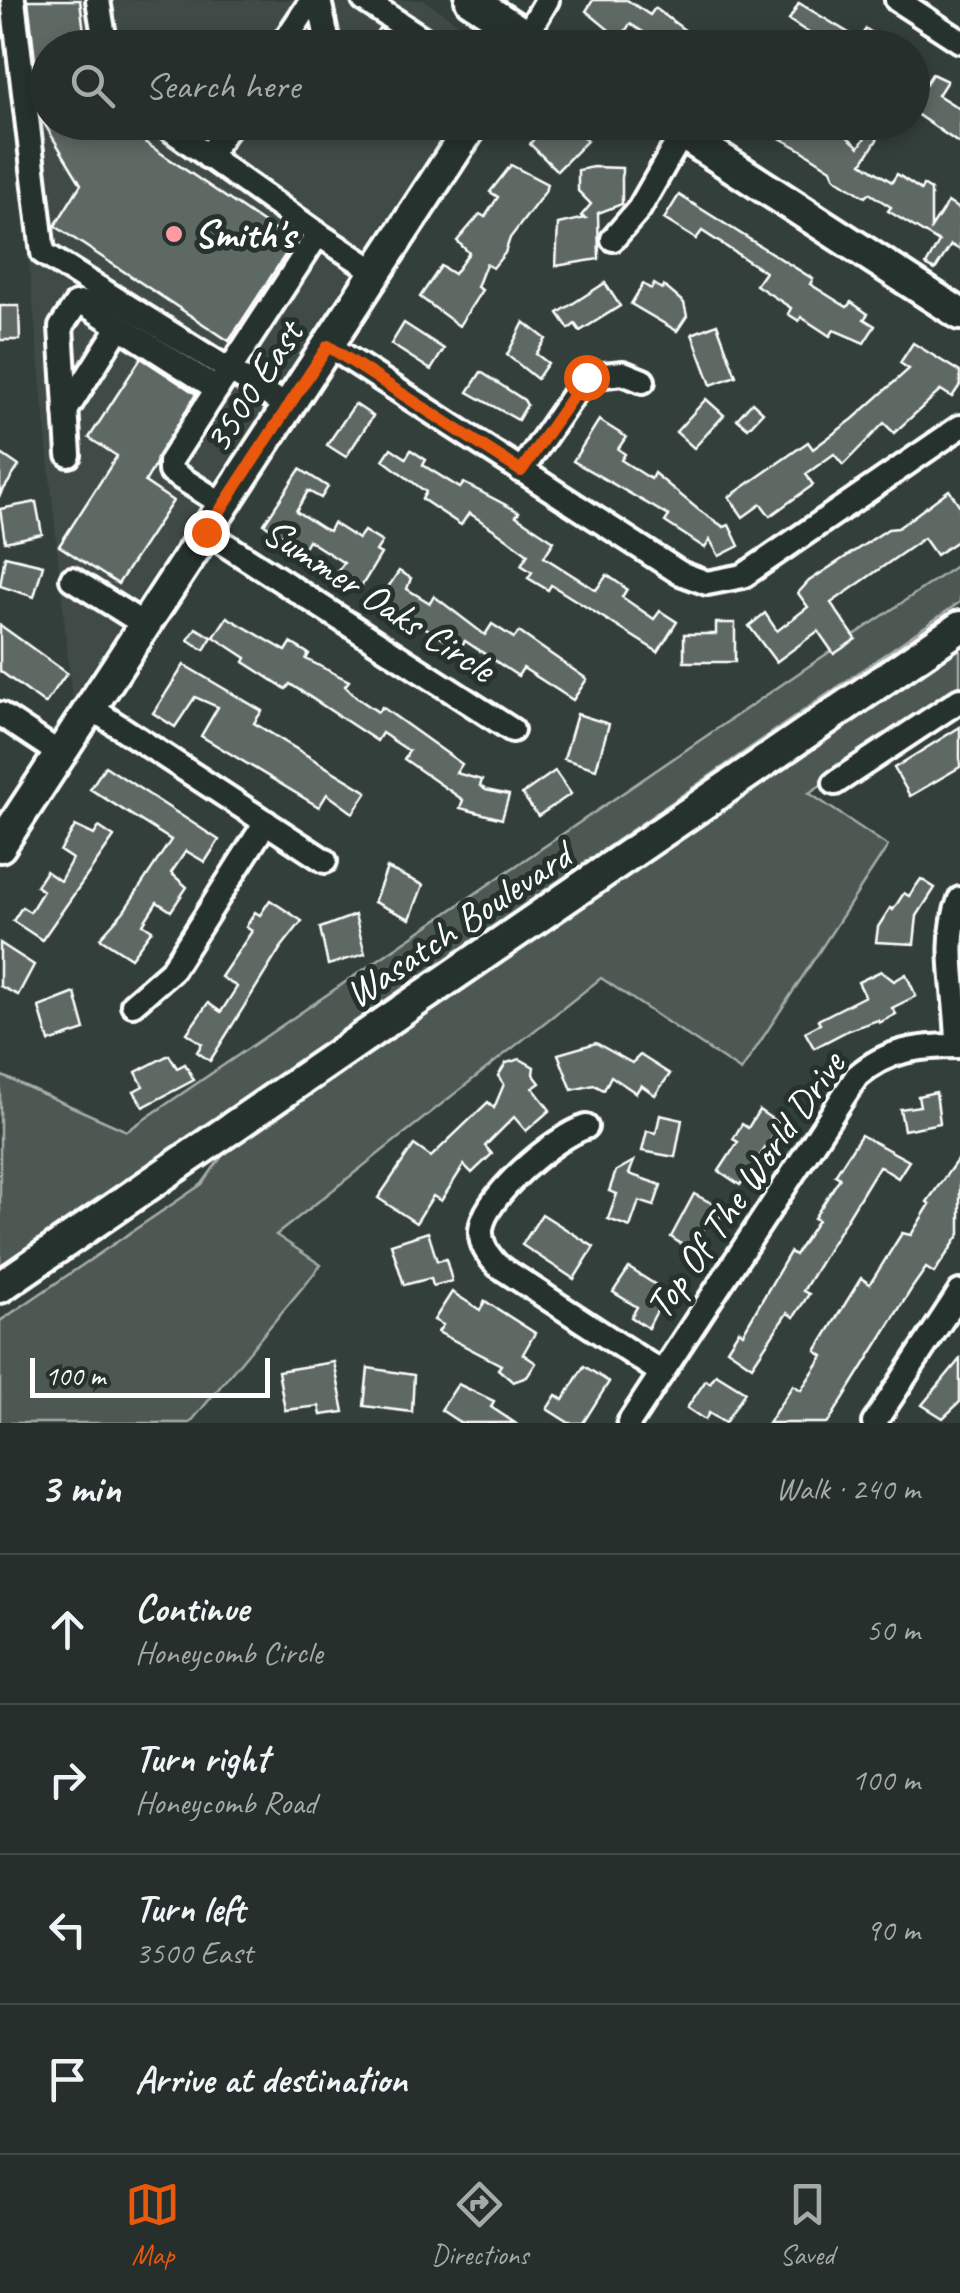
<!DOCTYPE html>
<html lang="en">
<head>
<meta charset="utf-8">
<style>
	body { margin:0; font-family:Caveat,sans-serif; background:#2e3734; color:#f1f3f6 }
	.scale { position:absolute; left:30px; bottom:25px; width:240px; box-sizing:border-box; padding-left:10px; border:5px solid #fff; border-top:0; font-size:28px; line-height:35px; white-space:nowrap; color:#fff; -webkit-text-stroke:8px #26332d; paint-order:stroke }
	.stop { position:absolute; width:30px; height:30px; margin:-22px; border:8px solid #ea580c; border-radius:50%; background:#fff }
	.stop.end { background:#ea580c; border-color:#fff; box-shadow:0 2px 10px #0008 }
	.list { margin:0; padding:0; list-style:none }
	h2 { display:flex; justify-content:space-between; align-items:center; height:130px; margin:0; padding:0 40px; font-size:42px }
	h2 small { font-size:32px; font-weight:400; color:#a4a9a9 }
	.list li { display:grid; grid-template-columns:65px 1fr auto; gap:30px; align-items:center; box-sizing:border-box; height:150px; padding:0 40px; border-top:2px solid #424a48 }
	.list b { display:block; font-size:38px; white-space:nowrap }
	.list p { margin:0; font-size:32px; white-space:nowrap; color:#a4a9a9 }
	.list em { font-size:32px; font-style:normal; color:#a4a9a9 }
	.icon { flex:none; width:55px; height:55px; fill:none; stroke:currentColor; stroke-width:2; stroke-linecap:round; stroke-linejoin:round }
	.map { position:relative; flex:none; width:960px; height:1423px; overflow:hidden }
	.search { position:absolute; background:#262f2c; box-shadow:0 5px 15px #0003; left:30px; right:30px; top:30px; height:110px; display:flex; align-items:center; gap:25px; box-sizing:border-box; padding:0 35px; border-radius:55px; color:#a4a9a9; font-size:38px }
	.sheet { height:730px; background:#262f2c }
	nav { display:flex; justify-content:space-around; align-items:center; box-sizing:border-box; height:140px; border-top:2px solid #424a48; background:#262f2c; font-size:28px; color:#a4a9a9 }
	nav a { display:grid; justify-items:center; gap:5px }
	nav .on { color:#ea580c }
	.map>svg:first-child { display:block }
</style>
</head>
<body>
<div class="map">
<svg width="960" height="1423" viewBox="0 0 960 1423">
	<rect width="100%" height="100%" fill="#333f3a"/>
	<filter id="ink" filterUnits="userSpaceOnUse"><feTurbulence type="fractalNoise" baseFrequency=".01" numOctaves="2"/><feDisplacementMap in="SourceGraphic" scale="20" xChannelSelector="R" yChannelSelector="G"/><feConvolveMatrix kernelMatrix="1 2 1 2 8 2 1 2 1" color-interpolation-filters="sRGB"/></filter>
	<g filter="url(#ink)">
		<path fill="#404c47" d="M3,0H424L492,47L48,48V122L450,123L72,699Z"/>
		<g fill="#4d5853" stroke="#a6aca9" stroke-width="2.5">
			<path d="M960,563V602L0,1269V1075L127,1131Z"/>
			<path d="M960,648V692L809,793L888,846L741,1071L601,978L276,1235L321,1265L190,1423H0V1321L202,1184L225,1152Z"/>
		</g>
		<g fill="#5f6964" stroke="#fff" stroke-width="2.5">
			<path d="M28,0H80L86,48H48V122H115L293,243L229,341L55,226L81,184L42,120Z"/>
			<path d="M593,0H627L650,15L655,8L709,48H654L658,41L630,24L620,39L586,11Z"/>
			<path d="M799,3L859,39L866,29L896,48H832L789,20Z"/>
			<path d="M379,28L409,48H367Z"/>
			<path d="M932,74L947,81L938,95L960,109V144L912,111V81L923,88Z"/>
			<path d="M546,122H569L587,141L557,171L530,144Z"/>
			<path d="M750,122H830L859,147L873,126L882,132L862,163L892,182L897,174L921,190L923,185L931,190V228L948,202L960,210V250L951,245L935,270L926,265L939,242L888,211L891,207L869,193L865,197L835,178L831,169L800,149Z"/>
			<path d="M511,165L547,184L545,192L510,238L505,253L493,268L486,264L477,287L482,290L459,326L420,297L441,266L454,274L469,253L457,241L480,214L485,217L498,197L490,192Z"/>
			<path d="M593,167L622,168V204L598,213L599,259L556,266L558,224L585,218L581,216L591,204L578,191V170Z"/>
			<path d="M679,195L813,279L810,284L837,301L847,307L851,302L868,314L864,319L875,326L864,343L834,330L830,336L801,317L799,321L788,314L791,308L756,285L765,272L702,231L696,239L664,219Z"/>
			<path d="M605,283L620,306L580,331L575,324L569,329L558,313Z"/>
			<path d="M643,284L651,289L654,284L662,289L664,286L684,303L687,316L677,331L631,304Z"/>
			<path d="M0,306H19L20,340H0Z"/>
			<path d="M524,322L546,339L536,354L548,363L537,379L507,355Z"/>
			<path d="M404,323L444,349L431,370L391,344Z"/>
			<path d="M717,324L736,376L711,385L692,334Z"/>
			<path d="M913,343L960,372V385L952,397L941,390L894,433L884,423L843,465L834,454L806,474L813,485L770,516L761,504L743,517L729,497L808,442L813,449L853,419L909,369L900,363Z"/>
			<path d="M141,358L196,394L145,482L173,501L118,584L59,546L117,456L89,438Z"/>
			<path d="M481,372L524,400L527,405L518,420L468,392Z"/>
			<path d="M706,399L724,415L694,448L676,432Z"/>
			<path d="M752,402L763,412L748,428L737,419Z"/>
			<path d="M355,404L373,416L346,457L327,445Z"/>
			<path d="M599,420L626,437L618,449L625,454L621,460L651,479L654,473L700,511L724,527L729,525L739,546L719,556L710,540L705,548L665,522L669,516L573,461Z"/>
			<path d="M391,448L406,458L411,450L426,460L423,465L460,488L464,483L519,512L516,516L554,541L544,557L577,578L596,590L607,575L627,589L622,597L654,619L660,611L677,622L658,652L556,588L551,585L548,590L528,578L532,572L521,565L528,554L499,533L469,513L461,525L422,499L426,492L383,460Z"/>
			<path d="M0,453L19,466L0,495Z"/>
			<path d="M300,469L328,487L321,498L308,491L296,511L324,529L329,531L333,523L358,539L364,531L382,542L376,551L381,554L361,587L337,572L344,563L308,540L303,549L264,524Z"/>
			<path d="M949,490L960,506V539L936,555L924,538L831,603L856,639L834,654L818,631L776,662L749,626L765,613L777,631L808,607L798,593L809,581L888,529L898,528Z"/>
			<path d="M36,502L42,534L5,542L0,509Z"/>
			<path d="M5,556L43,565L34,597L0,586Z"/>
			<path d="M399,571L411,578L407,589L430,603L434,596L485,635L492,624L514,638L519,632L587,679L573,700L523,668L518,676L465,641L459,649L380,599Z"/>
			<path d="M227,617L286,651L291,643L309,654L306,659L349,681L345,686L356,697L378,712L382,707L462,764L456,773L482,780L480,786L486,790L509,795L502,819L460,808L463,800L404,759L409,751L382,733L377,741L290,684L286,689L244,662L246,658L214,637Z"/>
			<path d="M716,623H735V662H684V634H716Z"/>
			<path d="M0,625L67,673L45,704L0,671Z"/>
			<path d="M196,628L212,637L204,650L188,640Z"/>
			<path d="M184,665L262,711L254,723L367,792L353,813L327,794L319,807L201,736L218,707L195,697L175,727L153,713Z"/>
			<path d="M577,714L609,724L596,769L564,759Z"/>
			<path d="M960,727V767L910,796L894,768Z"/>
			<path d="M105,766L219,840L205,862L186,851L171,873L187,887L171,911L157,902L143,924L152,930L131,958L100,938L124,911L171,840L90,789Z"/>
			<path d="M555,771L571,794L538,816L522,794Z"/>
			<path d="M75,826L94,835L99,827L114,837L42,940L13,921L22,907L30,912L43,891L36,886L46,871L60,881L72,859L60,851Z"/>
			<path d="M387,868L423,885L410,919L374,902Z"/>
			<path d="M921,879L935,888L917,916L914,944L876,942L878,927L890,908L893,910L904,893L909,896Z"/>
			<path d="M270,900L302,921L280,949L210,1061L197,1052L202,1044L187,1033L208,1003L221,1012L237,987L221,977L252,931L246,927L255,912L260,915Z"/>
			<path d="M355,915L365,954L328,965L320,928Z"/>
			<path d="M0,943L34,965L18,995L0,986Z"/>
			<path d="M881,971L894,981L906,974L916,996L892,1008L896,1014L879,1023L878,1020L849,1030L814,1048L805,1032L820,1024L818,1020L865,996L858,982Z"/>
			<path d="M75,993L85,1030L49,1042L39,1007Z"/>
			<path d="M596,1043L632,1063L640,1055L670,1074L655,1095L641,1085L636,1093L611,1076L604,1090L594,1085L572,1090L558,1054Z"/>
			<path d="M169,1055L177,1068L185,1064L194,1080L143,1107L134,1091L143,1086L136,1072Z"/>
			<path d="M520,1059L534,1067L533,1074L540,1083L533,1088L550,1110L526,1131L514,1117L485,1146L492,1154L472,1173L464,1165L441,1201L433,1196L416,1223L378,1198L414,1145L431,1157L488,1102L494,1108L504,1084L498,1076L506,1063Z"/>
			<path d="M936,1092L940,1123L904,1130L900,1109L920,1106L918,1096Z"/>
			<path d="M759,1110L781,1125L740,1185L719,1171L738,1142L733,1139L742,1124L748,1128Z"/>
			<path d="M660,1115L682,1120L675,1157L642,1151L647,1131L656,1133Z"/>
			<path d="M861,1135L909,1161L898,1178L879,1166L803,1291L809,1294L794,1317L787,1313L752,1366L727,1349L739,1330L743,1333L790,1252L795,1255L818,1220L814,1218L840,1178L835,1175Z"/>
			<path d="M960,1156V1234L934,1273L926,1268L912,1288L828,1423H768L793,1385L801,1390L823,1356L816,1351L861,1278L870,1284L902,1233L911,1235L930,1204L927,1202Z"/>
			<path d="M634,1161L629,1174L661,1185L654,1206L639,1201L630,1227L608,1219L617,1194L609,1191L616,1171Z"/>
			<path d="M694,1194L725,1210L714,1226L708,1222L690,1250L671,1237Z"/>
			<path d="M542,1214L594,1247L574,1279L522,1245Z"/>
			<path d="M428,1232L437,1261L446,1259L452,1281L433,1286L431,1278L404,1285L391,1244Z"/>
			<path d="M629,1268L667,1292L648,1328L631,1317L637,1307L613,1292Z"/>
			<path d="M452,1292L480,1310L485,1301L535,1333L523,1354L536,1363L527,1377L513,1382L498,1369L501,1365L438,1332L443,1325L434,1320Z"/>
			<path d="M960,1359V1402L943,1418L922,1405Z"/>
			<path d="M334,1362L344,1412L321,1415L319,1406L285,1410L278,1371Z"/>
			<path d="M584,1366L609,1382L583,1423H569L547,1409L556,1395L563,1400Z"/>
			<path d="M368,1368L414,1375L412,1412L364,1406Z"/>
			<path d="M716,1374L745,1392L725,1423L709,1413L705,1420L687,1408L706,1380L710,1383Z"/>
			<path d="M458,1384L494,1401L491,1407L515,1423H461L441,1410Z"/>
		</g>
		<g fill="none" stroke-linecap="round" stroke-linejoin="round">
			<defs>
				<g id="minor">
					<path d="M13,0L43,253L288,407"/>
					<path d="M98,0L106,48"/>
					<path d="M319,0L329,48"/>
					<path d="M364,0L437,48"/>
					<path d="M897,0L960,41"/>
					<path d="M526,36L547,0"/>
					<path d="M280,48L312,0"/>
					<path d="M160,122L318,234"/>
					<path d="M208,157L231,122"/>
					<path d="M613,239L639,209L682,134"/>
					<path d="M328,345L680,573L707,583L743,576L960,427"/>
					<path d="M217,389L170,462V471L224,505"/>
					<path d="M66,411L119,327"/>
					<path d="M69,455L61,327L76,304L83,303L217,389L318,234L376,272"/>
					<path d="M521,471L586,377L623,373L643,381"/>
					<path d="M206,532L512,730"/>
					<path d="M72,579L145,625"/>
					<path d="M91,708L325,861"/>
					<path d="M0,714L60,754"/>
					<path d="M835,783L960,700"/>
					<path d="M133,1004L171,971L266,822"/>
					<path d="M958,1046C958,996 942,944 960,899"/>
					<path d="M586,1127C556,1136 483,1197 481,1230C480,1245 488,1255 497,1265L662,1373"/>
					<path d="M629,1423L857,1076C888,1049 920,1046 960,1046"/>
					<path d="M874,1423L960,1292"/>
				</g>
				<g id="major">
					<path d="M471,0L545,48"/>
					<path d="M664,122L960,314"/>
					<path d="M0,846L474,122"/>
					<path d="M0,1287L960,627"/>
				</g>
			</defs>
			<use href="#minor" stroke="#fff" stroke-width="30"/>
			<use href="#major" stroke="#fff" stroke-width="38"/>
			<use href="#minor" stroke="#26332d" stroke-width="22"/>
			<use href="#major" stroke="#26332d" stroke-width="30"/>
		</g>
	</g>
	<g fill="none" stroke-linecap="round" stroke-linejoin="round" filter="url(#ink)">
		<path stroke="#ea580c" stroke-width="12" d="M206,532L328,346L521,471L586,377"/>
	</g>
	<circle fill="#ff9aa2" stroke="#26332d" stroke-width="4" cx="174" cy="234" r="10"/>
	<g text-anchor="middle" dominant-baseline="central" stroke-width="10" stroke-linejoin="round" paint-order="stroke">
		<g font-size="40" font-weight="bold" fill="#fff" stroke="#26332d" text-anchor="start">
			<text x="194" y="234">Smith's</text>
		</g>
		<g font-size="40" fill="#fff" stroke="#26332d">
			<text transform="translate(253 387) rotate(-57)">3500 East</text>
			<text transform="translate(379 600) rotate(33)">Summer Oaks Circle</text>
			<text transform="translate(458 925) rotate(-34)">Wasatch Boulevard</text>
			<text transform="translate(745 1185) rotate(-55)">Top Of The World Drive</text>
		</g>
	</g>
</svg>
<div class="scale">100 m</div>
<div class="stop" style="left:586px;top:377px"></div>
<div class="stop end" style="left:206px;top:532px"></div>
<div class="search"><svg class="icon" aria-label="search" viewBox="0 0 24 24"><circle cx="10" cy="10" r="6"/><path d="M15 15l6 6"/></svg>Search here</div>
</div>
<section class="sheet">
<h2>3 min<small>Walk · 240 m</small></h2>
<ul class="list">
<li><svg class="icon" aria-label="ahead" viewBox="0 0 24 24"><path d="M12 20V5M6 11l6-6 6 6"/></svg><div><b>Continue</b><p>Honeycomb Circle</p></div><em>50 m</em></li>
<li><svg class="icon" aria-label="right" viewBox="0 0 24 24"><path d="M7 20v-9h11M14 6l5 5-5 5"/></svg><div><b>Turn right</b><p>Honeycomb Road</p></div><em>100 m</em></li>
<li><svg class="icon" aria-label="left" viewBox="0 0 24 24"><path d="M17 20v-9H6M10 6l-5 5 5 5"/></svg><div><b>Turn left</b><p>3500 East</p></div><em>90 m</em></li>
<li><svg class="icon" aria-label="arrive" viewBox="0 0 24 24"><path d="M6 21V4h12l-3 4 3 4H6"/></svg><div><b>Arrive at destination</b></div></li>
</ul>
</section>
<nav>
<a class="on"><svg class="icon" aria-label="map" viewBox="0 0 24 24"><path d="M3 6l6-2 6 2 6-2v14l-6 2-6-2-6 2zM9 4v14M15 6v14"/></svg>Map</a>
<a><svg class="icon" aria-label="directions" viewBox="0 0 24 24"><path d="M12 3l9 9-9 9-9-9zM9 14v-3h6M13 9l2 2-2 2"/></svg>Directions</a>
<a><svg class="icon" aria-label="saved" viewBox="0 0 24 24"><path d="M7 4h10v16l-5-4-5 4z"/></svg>Saved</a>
</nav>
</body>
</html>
